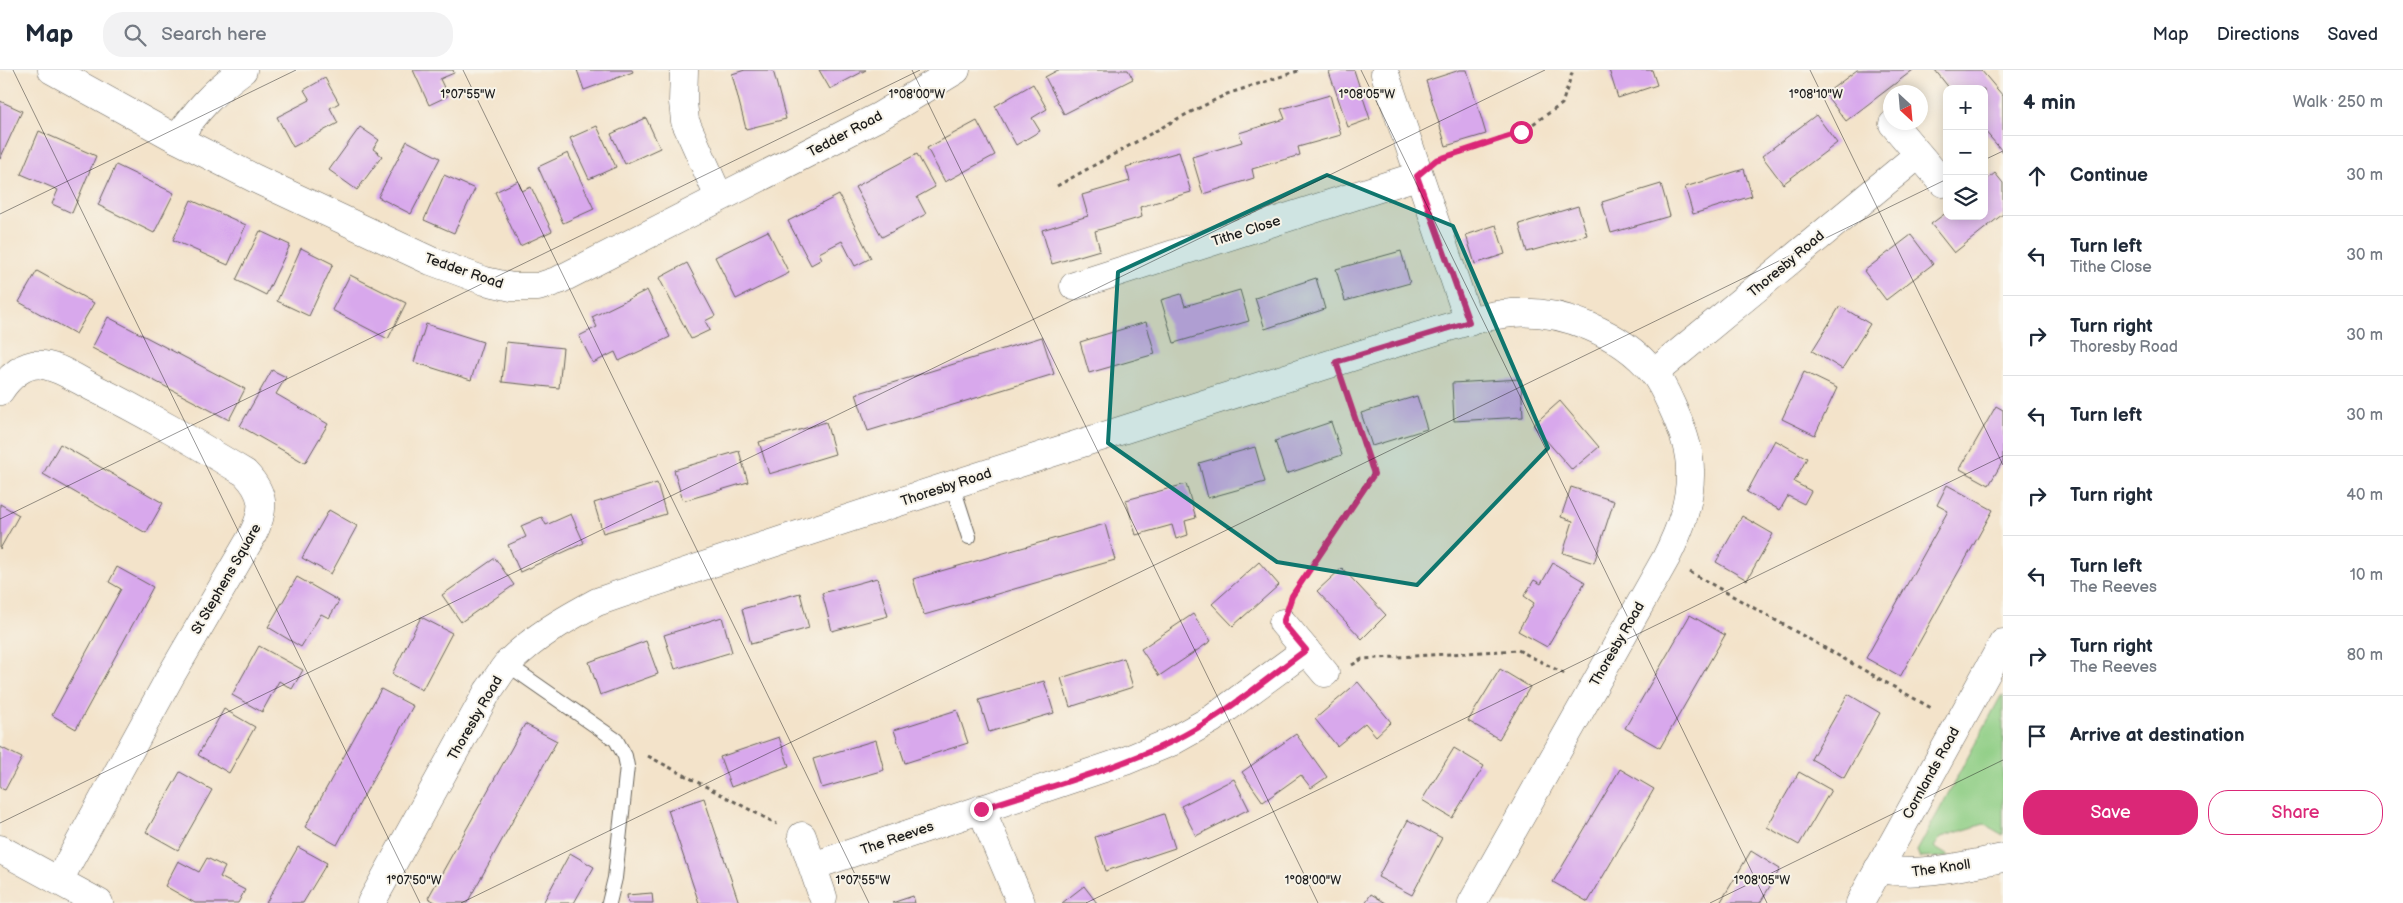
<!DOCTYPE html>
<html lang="en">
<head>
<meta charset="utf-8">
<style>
	body { margin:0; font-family:"Balsamiq Sans",sans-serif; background:#f2f2f3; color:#1f2937 }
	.controls { position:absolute; right:15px; top:15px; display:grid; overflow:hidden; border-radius:10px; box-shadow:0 2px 12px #0003 }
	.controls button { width:45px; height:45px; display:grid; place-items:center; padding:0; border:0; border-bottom:1px solid #e0e1e3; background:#fff; color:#1f2937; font:25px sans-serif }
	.compass { position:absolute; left:1883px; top:15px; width:45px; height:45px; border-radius:50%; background:#fff; box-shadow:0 2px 12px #0003; rotate:154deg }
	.stop { position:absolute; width:15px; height:15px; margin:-11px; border:4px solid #db2777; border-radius:50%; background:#fff }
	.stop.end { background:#db2777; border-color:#fff; box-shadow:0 1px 5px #0008 }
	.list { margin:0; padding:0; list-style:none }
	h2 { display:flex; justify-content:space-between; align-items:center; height:65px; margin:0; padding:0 20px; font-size:21px }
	h2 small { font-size:16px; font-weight:400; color:#747a83 }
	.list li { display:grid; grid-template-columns:32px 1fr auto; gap:15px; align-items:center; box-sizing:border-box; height:80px; padding:0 20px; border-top:1px solid #e0e1e3 }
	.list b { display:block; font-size:19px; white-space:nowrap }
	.list p { margin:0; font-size:16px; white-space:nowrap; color:#747a83 }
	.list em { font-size:16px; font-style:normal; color:#747a83 }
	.actions { display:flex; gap:10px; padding:15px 20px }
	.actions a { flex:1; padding:11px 0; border:1px solid #db2777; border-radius:20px; text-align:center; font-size:18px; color:#db2777 }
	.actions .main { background:#db2777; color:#fff }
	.icon { flex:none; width:28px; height:28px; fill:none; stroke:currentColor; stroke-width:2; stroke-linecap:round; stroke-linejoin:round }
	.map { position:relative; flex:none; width:2003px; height:833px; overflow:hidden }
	header { display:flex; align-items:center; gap:30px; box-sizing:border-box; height:70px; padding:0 25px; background:#fff; border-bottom:1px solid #e0e1e3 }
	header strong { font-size:24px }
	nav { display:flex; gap:28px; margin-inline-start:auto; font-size:18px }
	.search { width:350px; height:45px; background:#f2f2f3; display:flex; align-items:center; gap:12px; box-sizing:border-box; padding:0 18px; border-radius:20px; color:#747a83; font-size:19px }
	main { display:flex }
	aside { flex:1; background:#fff }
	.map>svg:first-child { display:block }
</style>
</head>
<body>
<header>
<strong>Map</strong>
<div class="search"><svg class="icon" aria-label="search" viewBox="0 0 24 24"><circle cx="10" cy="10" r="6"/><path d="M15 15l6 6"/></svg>Search here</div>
<nav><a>Map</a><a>Directions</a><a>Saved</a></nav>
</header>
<main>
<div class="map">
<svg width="2003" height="833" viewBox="0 0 2003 833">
	<rect width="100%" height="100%" fill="#f7f3e8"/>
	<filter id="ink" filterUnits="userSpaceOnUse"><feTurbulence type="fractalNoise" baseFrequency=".02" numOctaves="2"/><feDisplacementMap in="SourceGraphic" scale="10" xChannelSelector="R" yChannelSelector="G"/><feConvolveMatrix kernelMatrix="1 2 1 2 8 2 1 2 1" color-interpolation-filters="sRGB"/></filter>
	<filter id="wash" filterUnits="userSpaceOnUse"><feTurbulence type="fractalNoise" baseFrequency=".0096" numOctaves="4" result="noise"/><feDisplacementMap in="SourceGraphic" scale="20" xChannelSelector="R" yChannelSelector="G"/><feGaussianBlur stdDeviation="1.12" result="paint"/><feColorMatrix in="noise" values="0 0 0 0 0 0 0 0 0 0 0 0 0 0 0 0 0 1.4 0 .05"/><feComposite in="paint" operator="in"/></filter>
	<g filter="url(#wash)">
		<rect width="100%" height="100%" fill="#f3e3ca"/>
		<path fill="#8fce85" stroke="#567550" d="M2001,626H2003V765L1984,754L1941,767L1934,777L1950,787L1920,788L1917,781Z"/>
		<g id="blocks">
			<g fill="#d8a8ec">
				<path d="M413,0H453L454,3L440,9L448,26L429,35Z"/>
				<path d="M577,0H632L633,2L584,20Z"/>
				<path d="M745,0H773L786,49L746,59L732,4Z"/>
				<path d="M819,0H866L830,19Z"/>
				<path d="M1058,0H1128L1133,9L1064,44L1045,7Z"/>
				<path d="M1337,0H1354L1370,49L1348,57L1329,2Z"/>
				<path d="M1460,0H1467L1486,64L1446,76L1426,11Z"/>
				<path d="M1609,0H1652L1657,15L1618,28Z"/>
				<path d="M1857,0H1913L1846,51L1825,24Z"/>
				<path d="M1935,0H1981L2003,26V82L1984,60V19H1950Z"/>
				<path d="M325,8L339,33L330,38L338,53L293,77L277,47L310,30L304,20Z"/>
				<path d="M1033,14L1047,39L1032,48L1040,61L1016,75L995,36Z"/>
				<path d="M1330,25L1341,65L1298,77L1300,85L1252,99L1254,108L1203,124L1192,87L1242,72L1239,63L1285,49L1281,39Z"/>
				<path d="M0,31L22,41L0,89Z"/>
				<path d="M1816,45L1837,73L1783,114L1762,86Z"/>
				<path d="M646,48L660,78L625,94L611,64Z"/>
				<path d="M977,51L995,85L945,112L927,78Z"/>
				<path d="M597,56L616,97L589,109L570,68Z"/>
				<path d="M360,57L379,70L373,79L382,86L357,120L329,100Z"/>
				<path d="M39,61L96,86L72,143L52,134L58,120L21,104Z"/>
				<path d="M407,71L440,88L411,144L378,127Z"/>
				<path d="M1179,82L1191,122L1140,137L1142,147L1095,161L1100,180L1052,194L1042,160L1088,146L1082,125L1130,111L1126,97Z"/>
				<path d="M568,83L594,139L563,153L538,97Z"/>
				<path d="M917,84L935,117L917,127L926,144L882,167L855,117Z"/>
				<path d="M116,95L174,123L154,163L98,135Z"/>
				<path d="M1744,99L1752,126L1693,144L1685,117Z"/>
				<path d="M1995,103L2003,113V144L1954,183L1931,154L1947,142V146H1984V112Z"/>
				<path d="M444,105L475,119L454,163L424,150Z"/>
				<path d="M518,111L522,121L531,117L552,161L520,176L495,122Z"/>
				<path d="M1661,114L1670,146L1611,163L1602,132Z"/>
				<path d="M839,125L871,188L855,196L842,171L819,183L822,189L811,195L788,151Z"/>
				<path d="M191,130L246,155L228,195L173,170Z"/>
				<path d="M1578,136L1587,165L1527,182L1519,154Z"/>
				<path d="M1496,155L1505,184L1475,194L1466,165Z"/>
				<path d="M260,161L290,175L266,225L236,210Z"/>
				<path d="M768,161L789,203L736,229L715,187Z"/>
				<path d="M1911,165L1933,194L1886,230L1864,201Z"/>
				<path d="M301,178L333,194L309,246L277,231Z"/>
				<path d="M1401,181L1410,213L1345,231L1336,199Z"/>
				<path d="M687,193L715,246L705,251L710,260L691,269L659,208Z"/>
				<path d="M37,201L94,233L76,264L19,232Z"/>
				<path d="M350,205L406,233L388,269L332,240Z"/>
				<path d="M1316,208L1325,239L1265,259L1255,228Z"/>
				<path d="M647,220L670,267L619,291L615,282L593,293L579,266L597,257L592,247Z"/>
				<path d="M1240,220L1249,251L1174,273L1161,230L1181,224L1185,236Z"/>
				<path d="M1840,236L1870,254L1842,299L1812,281Z"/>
				<path d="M108,247L245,319L229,350L92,278Z"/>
				<path d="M1146,252L1155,284L1089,303L1080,272Z"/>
				<path d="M426,254L483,272L471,310L414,292Z"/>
				<path d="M1042,267L1054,304L868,361L856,324Z"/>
				<path d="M506,272L563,278L559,318L502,312Z"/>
				<path d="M272,300L286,307L276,324L328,354L305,393L240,356Z"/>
				<path d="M1804,302L1837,318L1815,365L1782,349Z"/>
				<path d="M1521,309L1523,347L1454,351L1452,313Z"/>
				<path d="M1417,326L1427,359L1372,376L1361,343Z"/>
				<path d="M1560,331L1599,377L1572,400L1533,355Z"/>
				<path d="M1996,336L2003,340V391L1989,415L1960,399Z"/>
				<path d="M826,352L835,384L769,404L759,372Z"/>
				<path d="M1331,352L1342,385L1286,404L1275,371Z"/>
				<path d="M1775,370L1807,388L1794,412L1811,421L1804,434L1788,426L1780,440L1747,422Z"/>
				<path d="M60,374L163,433L146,463L43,404Z"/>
				<path d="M1255,377L1265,412L1208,428L1199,393Z"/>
				<path d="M739,381L748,412L683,431L674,400Z"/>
				<path d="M657,413L666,444L603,463L594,433Z"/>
				<path d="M1186,414L1196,448L1185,451L1188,465L1176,469L1172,455L1136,465L1126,430Z"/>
				<path d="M1947,415L1993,440L1900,607L1866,588L1948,441L1937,435Z"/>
				<path d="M1571,417L1614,431L1594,493L1563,483L1573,451L1561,447Z"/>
				<path d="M0,434L19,445L0,479Z"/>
				<path d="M329,440L357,456L331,504L302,488Z"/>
				<path d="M571,444L584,473L520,502L508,475L526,467L521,456L542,447L546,455Z"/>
				<path d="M1742,446L1773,464L1747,510L1716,492Z"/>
				<path d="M1105,454L1115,490L924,545L913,509Z"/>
				<path d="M495,488L514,515L461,552L442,525Z"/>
				<path d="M1259,492L1279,515L1233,556L1212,534Z"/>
				<path d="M1553,493L1585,512L1547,577L1518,561L1534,533L1524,526L1534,510L1541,514Z"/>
				<path d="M117,497L153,517L76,659L52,645L121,519L109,512Z"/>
				<path d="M1342,498L1386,545L1362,569L1317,521Z"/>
				<path d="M297,507L339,531L329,548L321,544L301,577L268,557Z"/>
				<path d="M877,508L888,546L832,561L822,523Z"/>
				<path d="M800,523L809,558L751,574L742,539Z"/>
				<path d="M1193,544L1211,571L1159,606L1141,579Z"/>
				<path d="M1690,545L1725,565L1660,678L1625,658Z"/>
				<path d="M421,547L452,563L422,620L392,604Z"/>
				<path d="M722,547L732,582L675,599L664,565Z"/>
				<path d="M646,571L658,604L600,625L589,592Z"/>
				<path d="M259,576L303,600L292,619L279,611L262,642L232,625Z"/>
				<path d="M1124,588L1133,617L1070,637L1061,608Z"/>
				<path d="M1500,599L1530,617L1499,669L1468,651Z"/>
				<path d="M1044,611L1054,643L989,662L979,630Z"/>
				<path d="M1358,612L1391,652L1376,666L1365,653L1337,676L1315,649Z"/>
				<path d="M381,619L413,636L337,775L305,757Z"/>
				<path d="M1848,624L1880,643L1844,708L1811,689Z"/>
				<path d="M224,639L255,657L229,703L198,685Z"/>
				<path d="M957,640L968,673L905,693L894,660Z"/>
				<path d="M525,654L557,671L467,833H437L428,828Z"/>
				<path d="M1296,664L1327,707L1311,718L1301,705L1263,732L1242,702Z"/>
				<path d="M779,667L789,696L731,717L720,687Z"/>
				<path d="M876,670L884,700L822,718L813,689Z"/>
				<path d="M0,677L22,688L5,720L0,718Z"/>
				<path d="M1454,678L1484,696L1452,748L1422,730Z"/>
				<path d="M1620,699L1654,719L1588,832L1553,812Z"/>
				<path d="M180,702L212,720L178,780L146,762Z"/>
				<path d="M1799,702L1831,720L1799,775L1767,757Z"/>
				<path d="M1234,709L1249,739L1196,766L1181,736Z"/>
				<path d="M704,728L739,833H699L668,740Z"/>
				<path d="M1164,744L1175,778L1106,801L1095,767Z"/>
				<path d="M1408,750L1442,768L1412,825L1378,807Z"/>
				<path d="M298,777L327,793L303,833H266Z"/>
				<path d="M1751,781L1780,799L1760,833H1720Z"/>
				<path d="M570,783L594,797L574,833H543Z"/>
				<path d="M207,788L225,797L220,807L245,820L238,833H195L165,816L178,791L199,802Z"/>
				<path d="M1084,816L1097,833H1062Z"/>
				<path d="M652,823L653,833H628L627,825Z"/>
				<path d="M1371,824L1386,833H1365Z"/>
				<path d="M913,826L915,833H892Z"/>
			</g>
		</g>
	</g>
	<g filter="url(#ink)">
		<use href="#blocks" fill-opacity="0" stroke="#676259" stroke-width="1"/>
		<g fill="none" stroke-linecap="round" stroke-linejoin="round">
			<defs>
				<g id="service">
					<path d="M952,414L969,467"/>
					<path d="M507,594L616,670L625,686L627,696L615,808L609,833"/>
				</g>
				<g id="minor">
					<path d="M52,0L177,69L256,109L431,191L485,211L512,217H538L559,210L880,46L956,0"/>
					<path d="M684,0L683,32L685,51L719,127"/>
					<path d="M1385,4L1469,252"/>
					<path d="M1893,54L1943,113"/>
					<path d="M177,69C196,41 215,20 243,0"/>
					<path d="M1074,216L1417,106"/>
					<path d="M1654,303L1918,85"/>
					<path d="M0,321C9,307 25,292 43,295C59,297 77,309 92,317C145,343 195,373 245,403C266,425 265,440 252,466L170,607L59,810"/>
					<path d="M1283,553L1325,603"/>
					<path d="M981,739L1021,833"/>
					<path d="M802,766L823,827"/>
					<path d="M0,779L99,833"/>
					<path d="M813,796L1125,691L1171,672L1212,649L1306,580"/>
					<path d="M1878,799C1922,807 1960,796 2003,788"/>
					<path d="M371,833L488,621C495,612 501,601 508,593C534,567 565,549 597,532C801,462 1008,397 1213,331C1279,310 1344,289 1409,269C1442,260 1477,246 1512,243C1562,239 1621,263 1653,302C1663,314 1669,330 1675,343C1683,361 1690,380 1690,400C1691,432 1680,460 1666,488L1472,833"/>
				</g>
				<path id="tertiary" d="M1860,833L2003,573"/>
			</defs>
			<use href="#service" stroke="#676259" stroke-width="16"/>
			<use href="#minor" stroke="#676259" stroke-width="29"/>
			<use href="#tertiary" stroke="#676259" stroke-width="29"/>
			<g stroke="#676259" stroke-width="3" stroke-dasharray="4 4" stroke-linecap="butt">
				<path d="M1444,88L1521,62L1562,34L1573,0"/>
				<path d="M1057,116L1177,49L1227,24L1301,0"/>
				<path d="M1690,502L1933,639"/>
				<path d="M1292,526L1373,403L1345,319"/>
				<path d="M1352,595L1362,589L1518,580L1567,605"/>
				<path d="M648,686L777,754"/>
			</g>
			<use href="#service" stroke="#fff" stroke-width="14"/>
			<use href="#minor" stroke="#fff" stroke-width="28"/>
			<use href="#tertiary" stroke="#fff" stroke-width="28"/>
		</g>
	</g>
	<g fill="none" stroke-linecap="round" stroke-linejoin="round" filter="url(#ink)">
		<path stroke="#db2777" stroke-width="6" d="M981,739C1044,718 1111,701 1171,672C1220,649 1262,612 1306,580L1283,553L1292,526L1374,404L1336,292L1469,252L1417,106L1436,90L1521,62"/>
	</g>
	<path fill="#0f766e" fill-opacity="0.2" stroke="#0f766e" stroke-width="4" stroke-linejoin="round" d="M1327,105L1453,156L1548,378L1417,515L1277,492L1108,373L1118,202Z"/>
	<path fill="none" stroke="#1c1c1c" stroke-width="1" stroke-opacity="0.45" d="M13,0L420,833M463,0L869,833M912,0L1318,833M1361,0L1767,833M1810,0L2003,395M1984,90L2003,81M0,144L296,0M0,449L920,0M0,753L1545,0M461,833L1947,109M1086,833L2003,386M1710,833L2003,690"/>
	<g text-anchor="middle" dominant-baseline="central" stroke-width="4" stroke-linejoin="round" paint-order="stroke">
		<g font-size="14" fill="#1c1c1c" stroke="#f7f3e8">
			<text transform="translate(845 64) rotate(-28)">Tedder Road</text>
			<text transform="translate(1246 161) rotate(-18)">Tithe Close</text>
			<text transform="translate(1786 194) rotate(-40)">Thoresby Road</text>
			<text transform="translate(464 201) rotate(19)">Tedder Road</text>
			<text transform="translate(946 417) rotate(-18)">Thoresby Road</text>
			<text transform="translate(226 509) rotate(-60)">St Stephens Square</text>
			<text transform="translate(1617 574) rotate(-60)">Thoresby Road</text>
			<text transform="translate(475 648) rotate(-60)">Thoresby Road</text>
			<text transform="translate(1931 703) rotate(-61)">Cornlands Road</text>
			<text transform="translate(897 768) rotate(-19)">The Reeves</text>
			<text transform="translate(1941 798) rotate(-8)">The Knoll</text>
		</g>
	</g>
	<g font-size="12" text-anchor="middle" fill="#1c1c1c" stroke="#f7f3e8" stroke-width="4" stroke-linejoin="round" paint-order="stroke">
		<text x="468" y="28">1°07'55"W</text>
		<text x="917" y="28">1°08'00"W</text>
		<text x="1367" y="28">1°08'05"W</text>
		<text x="1816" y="28">1°08'10"W</text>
		<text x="414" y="814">1°07'50"W</text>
		<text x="863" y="814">1°07'55"W</text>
		<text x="1313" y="814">1°08'00"W</text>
		<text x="1762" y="814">1°08'05"W</text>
	</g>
</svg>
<div class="controls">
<button>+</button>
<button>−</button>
<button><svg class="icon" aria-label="layers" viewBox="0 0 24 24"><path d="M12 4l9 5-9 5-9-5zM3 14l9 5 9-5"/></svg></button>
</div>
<svg class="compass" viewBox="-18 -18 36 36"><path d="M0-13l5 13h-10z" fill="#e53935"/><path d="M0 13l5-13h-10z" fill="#747a83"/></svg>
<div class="stop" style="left:1521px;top:62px"></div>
<div class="stop end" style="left:981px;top:739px"></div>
</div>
<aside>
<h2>4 min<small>Walk · 250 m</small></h2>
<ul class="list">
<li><svg class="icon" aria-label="ahead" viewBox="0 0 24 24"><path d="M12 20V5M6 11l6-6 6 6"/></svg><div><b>Continue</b></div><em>30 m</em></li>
<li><svg class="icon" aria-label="left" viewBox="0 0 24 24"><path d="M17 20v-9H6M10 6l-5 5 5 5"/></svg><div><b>Turn left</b><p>Tithe Close</p></div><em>30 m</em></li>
<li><svg class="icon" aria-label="right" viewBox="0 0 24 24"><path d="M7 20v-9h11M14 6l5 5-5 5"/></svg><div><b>Turn right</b><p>Thoresby Road</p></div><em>30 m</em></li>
<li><svg class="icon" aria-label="left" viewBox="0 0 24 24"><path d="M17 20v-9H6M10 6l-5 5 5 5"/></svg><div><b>Turn left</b></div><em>30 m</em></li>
<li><svg class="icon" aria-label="right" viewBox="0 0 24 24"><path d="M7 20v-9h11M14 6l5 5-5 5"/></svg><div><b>Turn right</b></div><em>40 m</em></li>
<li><svg class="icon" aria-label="left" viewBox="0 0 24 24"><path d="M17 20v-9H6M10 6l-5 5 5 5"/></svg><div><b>Turn left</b><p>The Reeves</p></div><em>10 m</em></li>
<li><svg class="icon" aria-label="right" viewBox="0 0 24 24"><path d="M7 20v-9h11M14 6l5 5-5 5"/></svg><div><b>Turn right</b><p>The Reeves</p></div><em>80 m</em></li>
<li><svg class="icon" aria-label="arrive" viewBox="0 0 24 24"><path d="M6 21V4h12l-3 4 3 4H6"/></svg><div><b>Arrive at destination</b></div></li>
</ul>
<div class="actions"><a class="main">Save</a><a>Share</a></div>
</aside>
</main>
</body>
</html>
